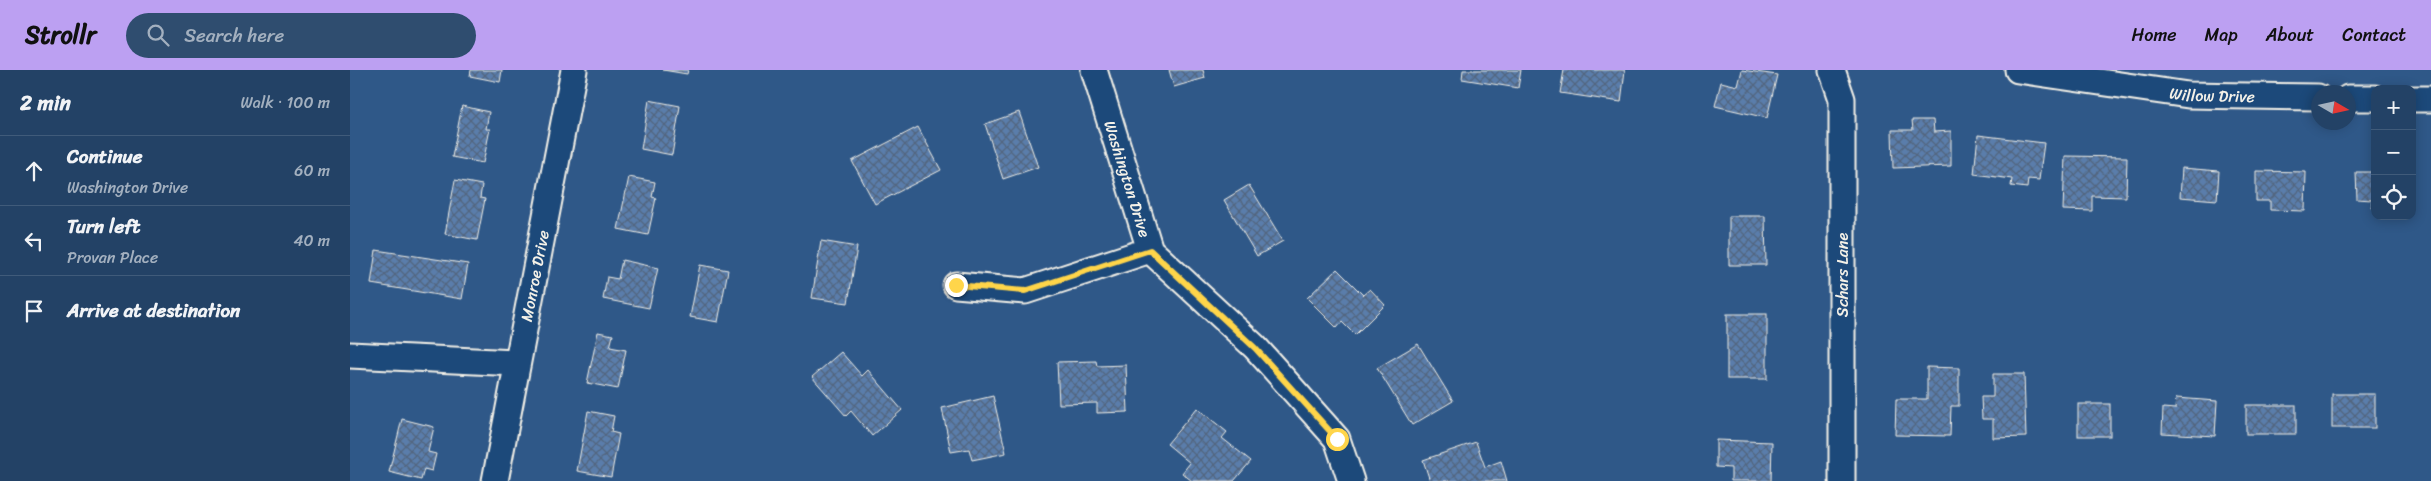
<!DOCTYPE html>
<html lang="en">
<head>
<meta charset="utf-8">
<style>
	body { margin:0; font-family:Sriracha,sans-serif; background:#2f4d6f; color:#f1f3f6 }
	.controls { position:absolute; right:15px; top:15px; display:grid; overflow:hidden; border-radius:10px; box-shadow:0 2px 12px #0003 }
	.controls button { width:45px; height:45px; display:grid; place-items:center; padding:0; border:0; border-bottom:1px solid #405b7a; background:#234266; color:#f1f3f6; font:25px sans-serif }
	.compass { position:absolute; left:1961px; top:15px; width:45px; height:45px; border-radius:50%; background:#234266; box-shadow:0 2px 12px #0003; rotate:99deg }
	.stop { position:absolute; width:15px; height:15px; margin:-11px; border:4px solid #ffd54a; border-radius:50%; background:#fff }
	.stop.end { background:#ffd54a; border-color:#fff; box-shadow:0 1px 5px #0008 }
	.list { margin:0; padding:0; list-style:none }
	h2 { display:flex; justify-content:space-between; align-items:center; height:65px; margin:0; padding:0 20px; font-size:21px }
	h2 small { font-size:16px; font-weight:400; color:#a3b0bf }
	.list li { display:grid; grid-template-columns:32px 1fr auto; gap:15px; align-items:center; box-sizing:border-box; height:70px; padding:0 20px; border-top:1px solid #405b7a }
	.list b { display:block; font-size:19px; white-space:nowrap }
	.list p { margin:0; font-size:16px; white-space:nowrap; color:#a3b0bf }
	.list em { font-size:16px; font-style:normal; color:#a3b0bf }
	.icon { flex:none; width:28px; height:28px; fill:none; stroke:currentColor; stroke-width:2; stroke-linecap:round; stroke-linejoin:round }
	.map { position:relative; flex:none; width:2081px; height:411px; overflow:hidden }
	header { display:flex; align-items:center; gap:30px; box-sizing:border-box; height:70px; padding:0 25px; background:#bca0f2; color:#111 }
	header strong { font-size:24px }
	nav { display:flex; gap:28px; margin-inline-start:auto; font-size:18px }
	.search { width:350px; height:45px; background:#2f4d6f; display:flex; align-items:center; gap:12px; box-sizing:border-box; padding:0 18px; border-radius:28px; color:#a3b0bf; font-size:19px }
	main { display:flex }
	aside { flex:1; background:#234266 }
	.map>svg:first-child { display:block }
</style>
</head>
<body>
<header>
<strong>Strollr</strong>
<div class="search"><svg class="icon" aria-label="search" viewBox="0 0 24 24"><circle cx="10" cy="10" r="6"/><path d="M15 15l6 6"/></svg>Search here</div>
<nav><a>Home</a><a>Map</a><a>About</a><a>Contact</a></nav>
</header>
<main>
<aside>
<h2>2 min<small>Walk · 100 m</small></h2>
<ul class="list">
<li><svg class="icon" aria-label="ahead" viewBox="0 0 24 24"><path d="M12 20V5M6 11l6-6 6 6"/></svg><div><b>Continue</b><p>Washington Drive</p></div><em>60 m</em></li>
<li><svg class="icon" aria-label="left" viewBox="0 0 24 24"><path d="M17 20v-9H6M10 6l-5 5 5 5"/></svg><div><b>Turn left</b><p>Provan Place</p></div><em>40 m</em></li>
<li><svg class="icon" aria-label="arrive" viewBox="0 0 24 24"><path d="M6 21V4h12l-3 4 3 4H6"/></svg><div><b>Arrive at destination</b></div></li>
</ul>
</aside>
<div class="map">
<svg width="2081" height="411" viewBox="0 0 2081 411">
	<defs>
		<pattern id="building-cross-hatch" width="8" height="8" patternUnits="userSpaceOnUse" patternTransform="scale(1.25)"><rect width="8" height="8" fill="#5a7dab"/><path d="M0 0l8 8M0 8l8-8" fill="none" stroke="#52657e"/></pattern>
	</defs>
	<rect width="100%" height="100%" fill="#2f5888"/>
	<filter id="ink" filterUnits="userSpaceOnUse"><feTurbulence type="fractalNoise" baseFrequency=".02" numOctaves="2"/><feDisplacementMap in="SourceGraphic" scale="10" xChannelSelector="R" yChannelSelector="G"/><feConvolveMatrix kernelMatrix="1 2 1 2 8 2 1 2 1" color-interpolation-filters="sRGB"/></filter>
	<g filter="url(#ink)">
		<g fill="url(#building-cross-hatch)" stroke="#f4f1e8">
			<path d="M121,0H152L150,12L120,6Z"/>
			<path d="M313,0H338L337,4Z"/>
			<path d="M819,0H853L855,8L824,17Z"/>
			<path d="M1113,0H1171L1168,18L1112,9Z"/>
			<path d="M1214,0H1275L1271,32L1210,23Z"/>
			<path d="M1392,0L1427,5L1417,48L1365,36L1371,12L1388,16Z"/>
			<path d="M299,30L330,36L322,85L291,79Z"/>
			<path d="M112,36L139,42L136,59H140L133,93L102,87Z"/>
			<path d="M669,42L688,97L653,109L635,54Z"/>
			<path d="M1562,50H1583L1584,62L1601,61V96L1543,98L1542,60H1563Z"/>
			<path d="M568,57L591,100L525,134L502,91Z"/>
			<path d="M1628,65L1694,73L1689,110L1678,109L1677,118L1661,116L1662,109L1624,104Z"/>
			<path d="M1715,86L1777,87L1776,127L1742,126V141L1713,140Z"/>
			<path d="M1832,98L1869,101L1867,130L1830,127Z"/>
			<path d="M1906,101L1956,102L1955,141L1920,140V131H1906Z"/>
			<path d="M2006,102H2025V138H2021L2022,130L2007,129Z"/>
			<path d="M279,107L305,112L302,127L306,128L298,165L268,159Z"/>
			<path d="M105,110L132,115L130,128L135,129L127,170L95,164Z"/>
			<path d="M899,115L933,171L907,186L874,130Z"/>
			<path d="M1379,146H1415L1416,195H1379Z"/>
			<path d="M471,171L507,177L498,233L462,228Z"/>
			<path d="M26,180L118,194L112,229L21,214Z"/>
			<path d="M272,190L308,198L299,238L253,229L257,207L268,209Z"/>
			<path d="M350,195L378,200L368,252L340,247Z"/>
			<path d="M987,199L1013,225L1020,219L1035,235L1005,265L992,252L987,258L957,228Z"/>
			<rect x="1377" y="244" width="40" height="65"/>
			<path d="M248,262L263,265L260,277L276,280L268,319L237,313Z"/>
			<path d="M1068,274L1103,331L1062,355L1027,298Z"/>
			<path d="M491,282L512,306L518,300L552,340L522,366L501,341L496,346L462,307Z"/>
			<path d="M746,291L747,296L776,295L778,342L747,343V333L709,334L707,292Z"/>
			<path d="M1577,297L1609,298V336H1601L1600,366L1545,365L1546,329H1577Z"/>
			<path d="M1643,304H1674L1676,367L1643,368V349H1632L1631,327H1643Z"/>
			<rect x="1982" y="324" width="43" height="34"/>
			<path d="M643,326L656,383L622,390L619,379L601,382L592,338Z"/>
			<path d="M1826,328L1867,331L1865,366L1812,363L1813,338L1825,339Z"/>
			<rect x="1728" y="334" width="32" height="32"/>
			<rect x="1896" y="335" width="50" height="29"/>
			<path d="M847,338L877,362L872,368L901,391L884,411H842L832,403L840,393L817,374Z"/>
			<path d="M238,341L264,346L261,362L269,364L261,407L227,401Z"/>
			<path d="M52,349L84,357L78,382L86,384L82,401L74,399L71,410L39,402Z"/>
			<path d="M1366,370L1422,372L1421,411H1381V398L1366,397Z"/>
			<path d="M1126,372L1135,397L1151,391L1157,411H1080L1073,390Z"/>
		</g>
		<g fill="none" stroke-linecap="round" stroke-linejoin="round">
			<defs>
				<g id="minor">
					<path id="s1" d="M744,0L800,180L905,277L987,369L1001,411"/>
					<path d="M1482,0L1492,29V411"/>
					<path id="s2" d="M1668,0L1838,25L1968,27"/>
					<path d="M1998,28H2025"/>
					<path d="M2062,29H2081"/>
					<path d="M606,215L675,221L800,180"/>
					<path d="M0,285L167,293"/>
					<path id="s3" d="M145,411L224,0"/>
				</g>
			</defs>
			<use href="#minor" stroke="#f4f1e8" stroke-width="29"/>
			<use href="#minor" stroke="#1f4a7a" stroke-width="25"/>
		</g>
	</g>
	<g fill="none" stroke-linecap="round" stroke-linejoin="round" filter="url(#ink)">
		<path stroke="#ffd54a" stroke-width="6" d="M606,215L675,221L800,180L905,278L987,369"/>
	</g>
	<g text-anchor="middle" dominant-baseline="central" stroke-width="4" stroke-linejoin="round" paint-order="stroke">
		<g font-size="16" fill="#f4f1e8" stroke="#1f4a7a">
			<text stroke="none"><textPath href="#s2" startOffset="196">Willow Drive</textPath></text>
			<text stroke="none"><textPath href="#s1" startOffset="114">Washington Drive</textPath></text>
			<text stroke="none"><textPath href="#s3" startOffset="209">Monroe Drive</textPath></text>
			<text transform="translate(1492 205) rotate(-90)">Schars Lane</text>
		</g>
	</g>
</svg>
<div class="controls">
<button>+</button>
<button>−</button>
<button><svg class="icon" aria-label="locate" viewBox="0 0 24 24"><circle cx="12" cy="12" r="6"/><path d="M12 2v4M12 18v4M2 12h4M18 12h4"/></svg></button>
</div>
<svg class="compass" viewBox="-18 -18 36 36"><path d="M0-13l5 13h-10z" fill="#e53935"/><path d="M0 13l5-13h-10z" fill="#a3b0bf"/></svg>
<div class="stop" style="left:987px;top:369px"></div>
<div class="stop end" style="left:606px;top:215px"></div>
</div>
</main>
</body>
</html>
